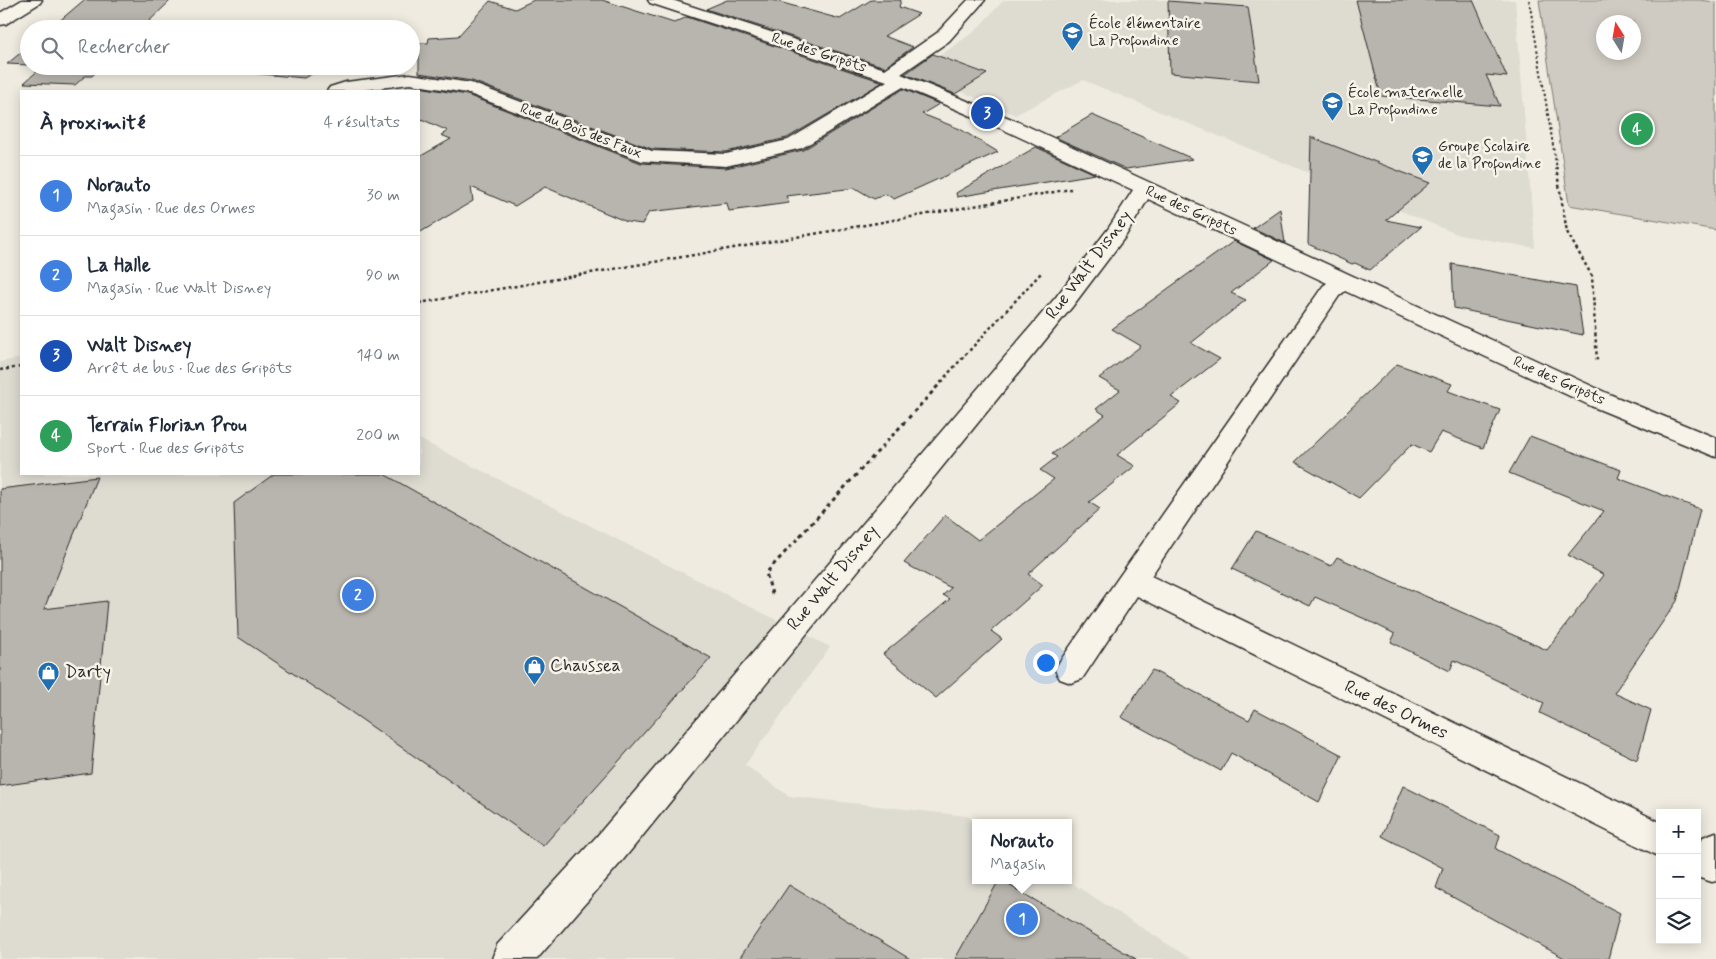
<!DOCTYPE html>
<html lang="fr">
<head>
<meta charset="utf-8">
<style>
	body { margin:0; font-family:Mynerve,sans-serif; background:#f2f2f3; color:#1f2937 }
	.controls { position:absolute; right:15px; bottom:15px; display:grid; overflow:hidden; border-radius:0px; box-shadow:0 2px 12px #0003 }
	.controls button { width:45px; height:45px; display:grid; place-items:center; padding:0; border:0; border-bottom:1px solid #e0e1e3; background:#fff; color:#1f2937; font:25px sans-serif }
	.compass { position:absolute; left:1596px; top:15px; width:45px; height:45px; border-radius:50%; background:#fff; box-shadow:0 2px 12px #0003; rotate:349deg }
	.you { position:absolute; left:1045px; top:662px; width:18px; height:18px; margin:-12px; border:4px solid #fff; border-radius:50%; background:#1a73e8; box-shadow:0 0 0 8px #1a73e833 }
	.badge { display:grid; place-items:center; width:32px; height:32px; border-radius:50%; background:#111827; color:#fff; font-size:16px; font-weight:700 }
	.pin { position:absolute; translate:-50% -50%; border:2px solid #fff; box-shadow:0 1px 5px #0006 }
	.popup { position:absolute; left:972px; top:819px; width:100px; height:65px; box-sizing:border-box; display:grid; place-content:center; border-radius:0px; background:#fff; filter:drop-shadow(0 1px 4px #0005); font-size:16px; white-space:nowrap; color:#747a83 }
	.popup b { font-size:19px; color:#1f2937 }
	.popup::after { content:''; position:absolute; left:50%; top:100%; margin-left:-10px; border:10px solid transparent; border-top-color:#fff }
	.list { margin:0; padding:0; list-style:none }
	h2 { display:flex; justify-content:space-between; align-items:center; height:65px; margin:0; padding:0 20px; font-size:21px }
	h2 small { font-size:16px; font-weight:400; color:#747a83 }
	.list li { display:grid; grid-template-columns:32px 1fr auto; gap:15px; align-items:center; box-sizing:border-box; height:80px; padding:0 20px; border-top:1px solid #e0e1e3 }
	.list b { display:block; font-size:19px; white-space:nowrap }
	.list p { margin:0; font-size:16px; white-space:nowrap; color:#747a83 }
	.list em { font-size:16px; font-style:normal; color:#747a83 }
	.icon { flex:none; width:28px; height:28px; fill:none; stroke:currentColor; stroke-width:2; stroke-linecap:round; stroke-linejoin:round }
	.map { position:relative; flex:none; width:1716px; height:959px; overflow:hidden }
	.search { position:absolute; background:#fff; box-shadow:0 2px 12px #0003; left:20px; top:20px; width:400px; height:55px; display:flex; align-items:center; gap:12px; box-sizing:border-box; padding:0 18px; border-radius:28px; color:#747a83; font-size:19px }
	.panel { position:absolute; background:#fff; box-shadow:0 2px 12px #0003; left:20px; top:90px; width:400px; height:385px; border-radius:0px }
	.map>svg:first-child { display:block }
</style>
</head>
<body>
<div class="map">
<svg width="1716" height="959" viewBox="0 0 1716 959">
	<rect width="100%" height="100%" fill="#efebe0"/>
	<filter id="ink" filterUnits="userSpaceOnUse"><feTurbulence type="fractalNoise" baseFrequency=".02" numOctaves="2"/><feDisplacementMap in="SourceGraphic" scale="10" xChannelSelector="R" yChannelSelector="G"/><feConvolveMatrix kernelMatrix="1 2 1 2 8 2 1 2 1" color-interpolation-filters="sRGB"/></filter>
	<g filter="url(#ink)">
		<g fill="#dedbd1">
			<path d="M1004,0H1515L1535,248L1459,235L1083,80L1015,115L940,82L923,67L974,32Z"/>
			<path d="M21,358V474H419V439L830,647L745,765L789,796L967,816L977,823L976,880H1067L1191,959H0V362Z"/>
		</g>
		<path fill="#cfcbc2" stroke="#7d7b76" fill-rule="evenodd" d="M1539,0H1699L1716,2V230L1569,205ZM1604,22H1634V52H1604Z"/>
		<g fill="#b8b5ae" stroke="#2b2b2b">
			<path d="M84,0H171L141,29H50Z"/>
			<path d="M534,0H602L674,23L687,17L883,82L787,138L726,152L652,149L472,81L419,73V43H428L429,38L458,36L490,1L515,9Z"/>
			<path d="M727,0H772L840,19L871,0H901L899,7L919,14L884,36L913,47L885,67L706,9Z"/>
			<path d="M1356,0H1473L1507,77L1486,75L1500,106L1381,96Z"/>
			<path d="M1168,1L1248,7L1259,81L1170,73Z"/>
			<path d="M273,20L399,28L261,29Z"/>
			<path d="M29,46V65L7,64Z"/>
			<path d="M933,54L987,74L955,94L905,74Z"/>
			<path d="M43,66H102L92,76H85L75,85L24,83Z"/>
			<path d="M212,66H327L304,78L208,69Z"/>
			<path d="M419,87L467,95L641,163L726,168L803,150L903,89L939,104L922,114L960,129L998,152L894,199L886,194L874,199L855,188L786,196L789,203L729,211L727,203L649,212L642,224L627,222L545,187L515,206L471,187L473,201L419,233V157L451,139L441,135L448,131L419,118Z"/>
			<path d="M1092,115L1193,159L1126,169L1055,137Z"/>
			<path d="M1311,137L1430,183L1386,220L1421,227L1370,270L1355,263L1352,264L1308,244Z"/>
			<path d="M1036,147L1095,174L957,197L956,193Z"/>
			<path d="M1280,209L1285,243L1253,228Z"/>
			<path d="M1234,241L1274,260L1231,293L1246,300L1191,343L1220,359L1171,397L1181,403L1117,455L1135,466L1089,502L1100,509L1028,574L1043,585L991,631L1002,639L936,698L883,654L950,599L943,595L951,588L904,563L945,515L978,540L1054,479L1040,470L1057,457L1052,454L1105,415L1096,409L1120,390L1099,378L1141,346L1112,329Z"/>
			<path d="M1452,264L1576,287L1583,335L1454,308Z"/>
			<path d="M1397,364L1452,384L1448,391L1500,410L1483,448L1441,432L1429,452L1412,444L1359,498L1295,462Z"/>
			<path d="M1530,436L1621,470L1618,478L1700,509L1677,601L1614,693L1651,710L1637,760L1540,713L1544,703L1490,677L1454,660L1450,671L1391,642L1395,634L1365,619L1315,597L1310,606L1232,569L1256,531L1331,566L1337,557L1547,650L1604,575L1568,555L1604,511L1509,473Z"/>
			<path d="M274,474H384L711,658L543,846L351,712L238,637L234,503Z"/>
			<path d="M97,477L44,609L107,601L91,773L0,786V489Z"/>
			<path d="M1152,670L1249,720L1255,709L1342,755L1319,802L1231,753L1221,771L1121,717Z"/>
			<path d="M1403,786L1500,835L1496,849L1620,913L1608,959H1566L1436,888L1443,868L1382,836Z"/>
			<path d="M999,880H1000L1136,959H955Z"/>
			<path d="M789,885L910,959H739Z"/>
		</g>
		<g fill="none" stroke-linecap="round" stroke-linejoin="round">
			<defs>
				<g id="minor">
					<path d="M22,0H42L40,3L6,24L0,25V13Z"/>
					<path d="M648,0H672L885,69L937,33L968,0H985L949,41L901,74L1014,120L1609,394L1716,438V457L1591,406L1345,291L1339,296L1151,576L1660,822V857L1137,596L1082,679L1071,683L1060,679L1055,670L1060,661L1323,286L1327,283L1148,199L1125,237L1072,307L623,860L537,959H492L497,945L597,836L1056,297L1108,229L1133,190L1000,128L903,87L802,148L726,166L642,161L467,93L410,84L356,91H327L330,87L346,82L410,74L471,83L652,151L726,154L788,140L887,81L650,3Z"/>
					<path d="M1716,832V881L1712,882L1697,877V841L1701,842L1703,837Z"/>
				</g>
			</defs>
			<use href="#minor" stroke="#2b2b2b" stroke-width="3"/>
			<path stroke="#2b2b2b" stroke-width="2" stroke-dasharray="2.5 2.5" stroke-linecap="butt" d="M1529,0L1557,169"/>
			<g stroke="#2b2b2b" stroke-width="2.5" stroke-dasharray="3 3" stroke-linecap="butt">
				<path d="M1556,167L1567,232L1592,276L1597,362"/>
				<path d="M419,303L1071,189"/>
				<path d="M0,370L21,367"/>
				<path d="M945,377L1041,273"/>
			</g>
			<path stroke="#2b2b2b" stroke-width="3" stroke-dasharray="4 4" stroke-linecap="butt" d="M772,594L766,573L947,376"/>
			<use href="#minor" fill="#f7f3e8" fill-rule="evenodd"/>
		</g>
	</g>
	<defs>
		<symbol id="school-pin" viewBox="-11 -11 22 30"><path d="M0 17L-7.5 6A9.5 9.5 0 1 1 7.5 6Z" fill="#1f6fb2" stroke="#f7f3e8"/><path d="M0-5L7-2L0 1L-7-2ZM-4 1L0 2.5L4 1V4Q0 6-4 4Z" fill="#fff"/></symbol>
		<symbol id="shop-pin" viewBox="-11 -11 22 30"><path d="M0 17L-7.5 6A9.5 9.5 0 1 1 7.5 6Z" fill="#1f6fb2" stroke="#f7f3e8"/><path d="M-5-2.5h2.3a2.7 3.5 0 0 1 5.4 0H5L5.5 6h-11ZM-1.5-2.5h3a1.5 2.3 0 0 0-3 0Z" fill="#fff"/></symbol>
	</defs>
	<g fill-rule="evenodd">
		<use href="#school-pin" x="1060" y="20" width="25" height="34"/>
		<use href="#school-pin" x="1320" y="90" width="25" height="34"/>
		<use href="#school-pin" x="1410" y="144" width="25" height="34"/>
		<use href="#shop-pin" x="522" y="654" width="25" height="34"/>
		<use href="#shop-pin" x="36" y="660" width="25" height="34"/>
	</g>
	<g text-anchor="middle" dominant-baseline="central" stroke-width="5" stroke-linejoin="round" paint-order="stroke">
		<g font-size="15" fill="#2b2b2b" stroke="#f7f3e8" text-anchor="start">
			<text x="1089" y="24">École élémentaire<tspan x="1089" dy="17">La Profondine</tspan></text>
			<text x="1348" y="93">École maternelle<tspan x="1348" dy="17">La Profondine</tspan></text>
			<text x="1438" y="147">Groupe Scolaire<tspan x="1438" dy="17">de la Profondine</tspan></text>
		</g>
		<g font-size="15" fill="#2b2b2b" stroke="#f7f3e8">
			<text transform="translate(819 53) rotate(18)">Rue des Gripôts</text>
			<text transform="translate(581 131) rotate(21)">Rue du Bois des Faux</text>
			<text transform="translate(1191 211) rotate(25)">Rue des Gripôts</text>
			<text transform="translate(1559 381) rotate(24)">Rue des Gripôts</text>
		</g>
		<g font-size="18" fill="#2b2b2b" stroke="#f7f3e8">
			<text transform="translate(1089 265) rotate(-53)">Rue Walt Disney</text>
			<text transform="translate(833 578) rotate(-50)">Rue Walt Disney</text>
			<text transform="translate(1396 710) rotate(26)">Rue des Ormes</text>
		</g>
		<g font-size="18" fill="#2b2b2b" stroke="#f7f3e8" text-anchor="start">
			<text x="550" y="666">Chaussea</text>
			<text x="65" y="672">Darty</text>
		</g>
	</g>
</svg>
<div class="controls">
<button>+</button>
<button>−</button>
<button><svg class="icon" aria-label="layers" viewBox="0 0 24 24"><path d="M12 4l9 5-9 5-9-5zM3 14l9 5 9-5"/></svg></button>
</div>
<svg class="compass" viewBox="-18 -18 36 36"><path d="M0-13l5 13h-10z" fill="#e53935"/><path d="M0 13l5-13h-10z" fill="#747a83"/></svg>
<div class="you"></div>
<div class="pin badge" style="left:1022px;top:919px;background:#3f7fe0">1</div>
<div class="popup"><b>Norauto</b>Magasin</div>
<div class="pin badge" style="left:358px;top:595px;background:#3f7fe0">2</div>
<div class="pin badge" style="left:987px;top:113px;background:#1a4fb4">3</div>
<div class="pin badge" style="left:1637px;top:129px;background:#2e9e5b">4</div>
<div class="search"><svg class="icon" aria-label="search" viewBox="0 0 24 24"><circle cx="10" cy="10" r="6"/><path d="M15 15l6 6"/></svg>Rechercher</div>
<section class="panel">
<h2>À proximité<small>4 résultats</small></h2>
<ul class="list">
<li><span class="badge" style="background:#3f7fe0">1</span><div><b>Norauto</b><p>Magasin · Rue des Ormes</p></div><em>30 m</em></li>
<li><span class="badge" style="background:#3f7fe0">2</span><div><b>La Halle</b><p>Magasin · Rue Walt Disney</p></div><em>90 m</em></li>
<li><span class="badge" style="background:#1a4fb4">3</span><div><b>Walt Disney</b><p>Arrêt de bus · Rue des Gripôts</p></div><em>140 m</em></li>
<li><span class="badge" style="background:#2e9e5b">4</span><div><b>Terrain Florian Prou</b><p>Sport · Rue des Gripôts</p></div><em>200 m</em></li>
</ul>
</section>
</div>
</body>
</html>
